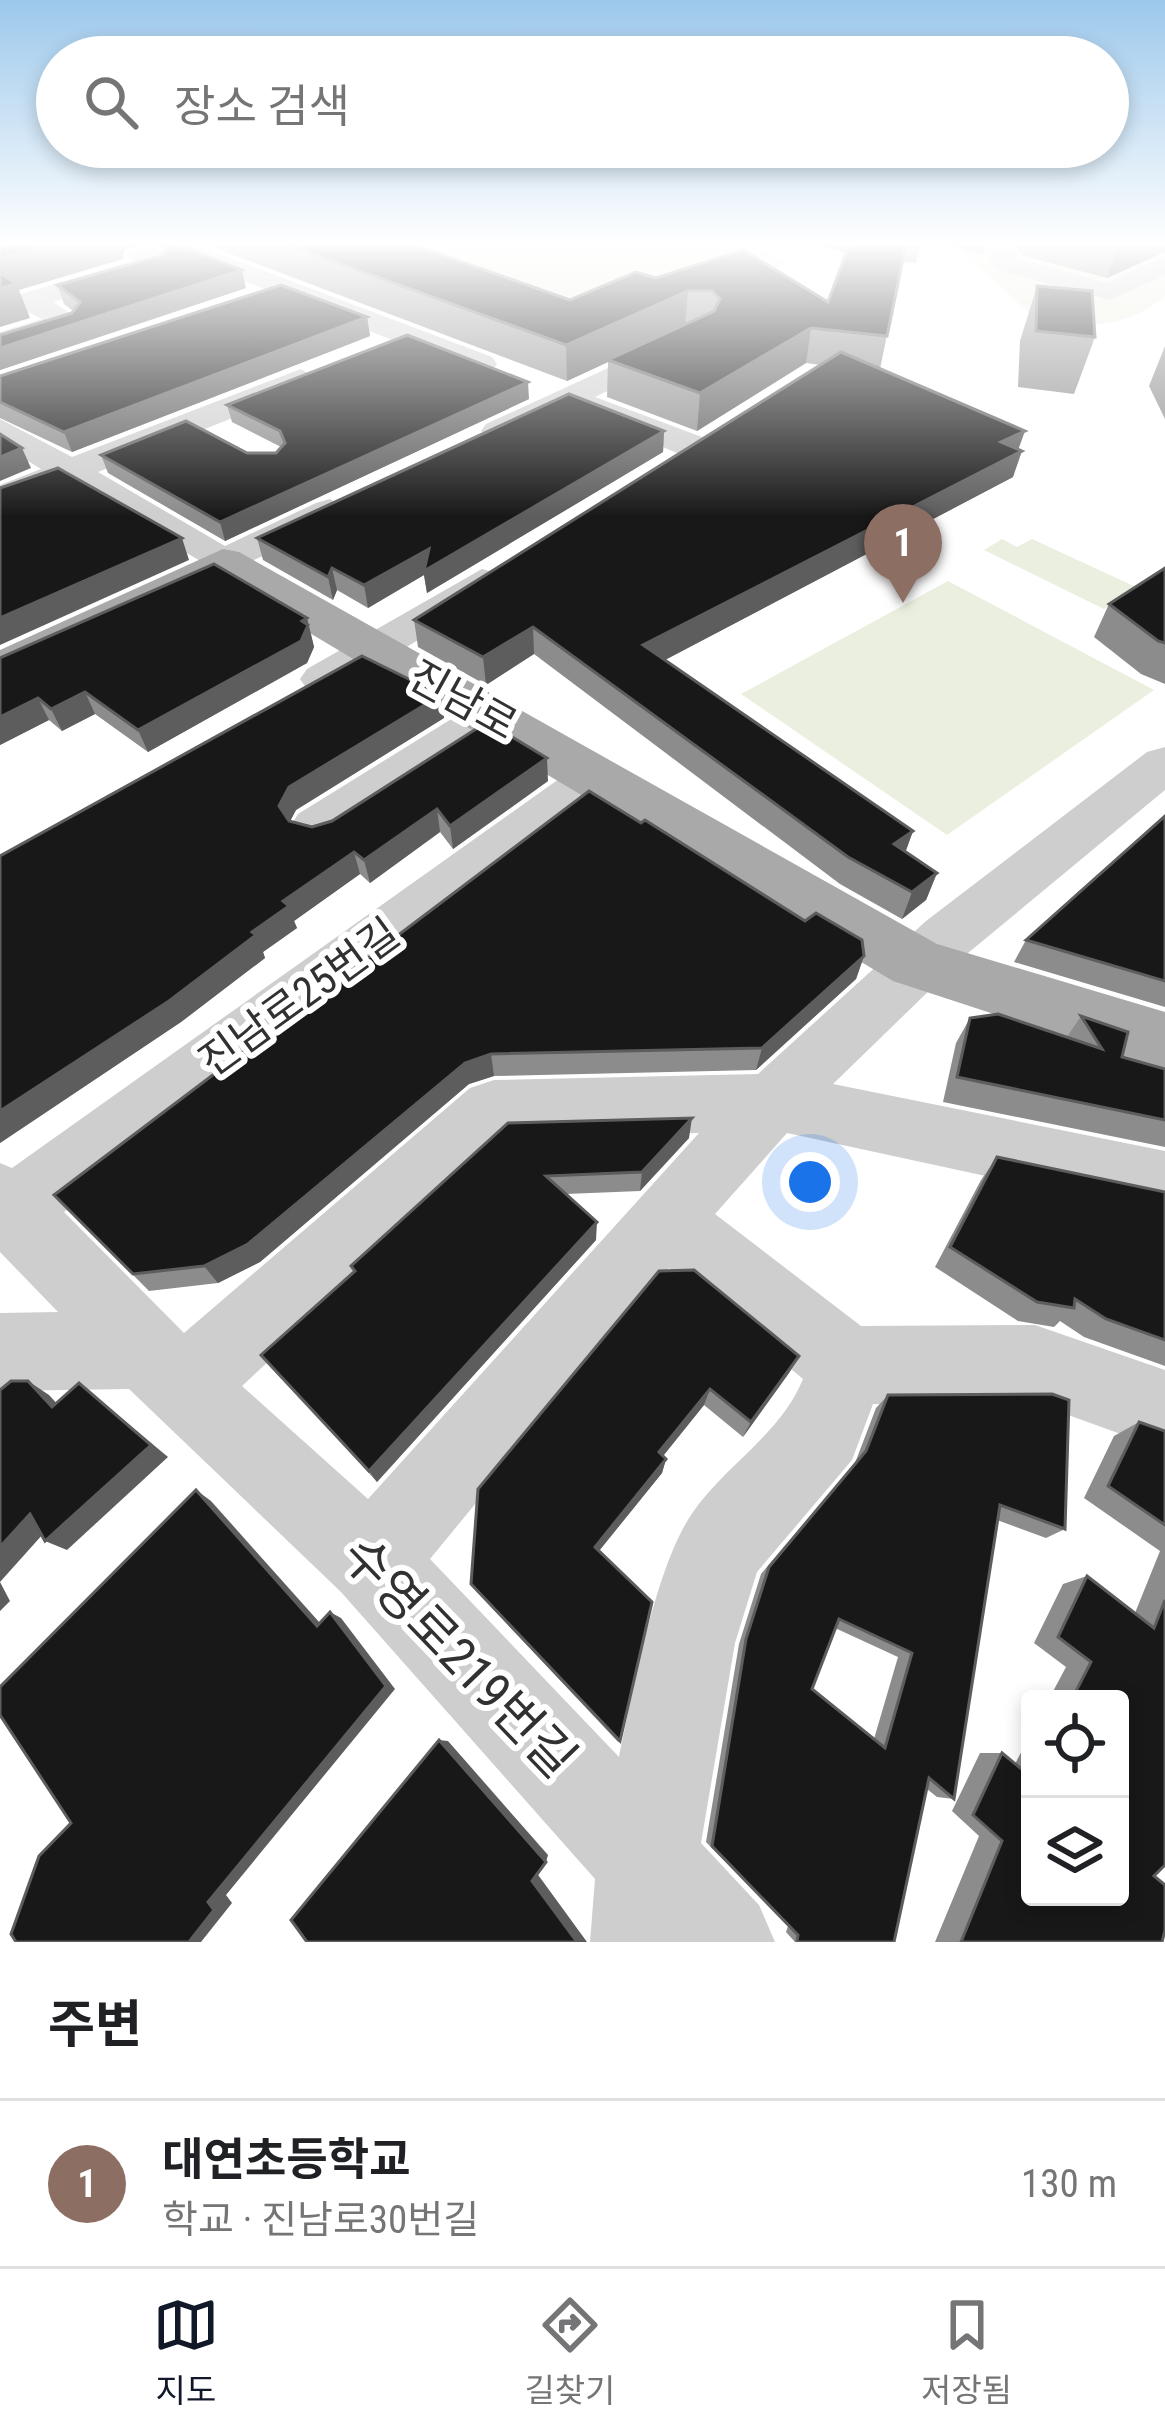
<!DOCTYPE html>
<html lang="ko">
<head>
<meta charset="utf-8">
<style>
	body { margin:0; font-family:"Roboto Condensed","Noto Sans KR",sans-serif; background:#f6f6f6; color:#202124 }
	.controls { position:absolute; right:36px; bottom:36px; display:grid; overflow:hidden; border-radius:12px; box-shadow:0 6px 18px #0003 }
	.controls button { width:108px; height:108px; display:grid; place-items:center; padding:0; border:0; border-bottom:3px solid #e0e0e0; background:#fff; color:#202124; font:60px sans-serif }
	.you { position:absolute; left:810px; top:1182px; width:42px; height:42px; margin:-30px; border:9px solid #fff; border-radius:50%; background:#1a73e8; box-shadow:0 0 0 18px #1a73e833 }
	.badge { display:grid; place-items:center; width:78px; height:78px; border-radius:50%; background:#111827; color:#fff; font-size:39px; font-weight:700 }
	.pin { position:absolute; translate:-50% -99px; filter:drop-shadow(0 3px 6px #0008) }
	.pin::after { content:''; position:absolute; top:63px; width:42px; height:36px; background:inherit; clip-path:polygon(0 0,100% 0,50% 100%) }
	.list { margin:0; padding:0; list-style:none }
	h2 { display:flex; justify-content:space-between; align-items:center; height:156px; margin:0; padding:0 48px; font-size:51px }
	h2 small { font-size:39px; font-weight:400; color:#757577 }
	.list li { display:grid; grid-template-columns:78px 1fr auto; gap:36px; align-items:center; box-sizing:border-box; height:168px; padding:0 48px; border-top:3px solid #e0e0e0 }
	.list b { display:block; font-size:45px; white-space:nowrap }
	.list p { margin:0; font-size:39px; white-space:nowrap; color:#757577 }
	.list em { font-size:39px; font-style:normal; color:#757577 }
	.icon { flex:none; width:66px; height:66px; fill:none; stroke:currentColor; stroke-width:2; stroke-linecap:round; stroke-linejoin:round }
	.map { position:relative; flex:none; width:1165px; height:1942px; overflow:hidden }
	.search { position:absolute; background:#fff; box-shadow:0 6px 18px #0003; left:36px; right:36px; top:36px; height:132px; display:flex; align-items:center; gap:30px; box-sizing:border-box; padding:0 42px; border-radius:66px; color:#757577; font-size:45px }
	.sheet { height:324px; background:#fff }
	nav { display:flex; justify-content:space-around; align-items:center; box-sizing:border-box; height:168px; border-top:3px solid #e0e0e0; background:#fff; font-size:33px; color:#757577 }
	nav a { display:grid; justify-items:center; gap:6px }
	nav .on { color:#111827 }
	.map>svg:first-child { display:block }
</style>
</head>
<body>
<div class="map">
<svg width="1165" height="1942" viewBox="0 0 1165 1942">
	<rect width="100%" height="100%" fill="#fff"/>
	<g fill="#eaefdf">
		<path d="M324,245H754L787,264L592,321Z"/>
		<path d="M954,245H1165V296C1131,327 1087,327 1043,325Z"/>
		<path d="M1002,539L1017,547L1032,539L1138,588L1104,609L984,550Z"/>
		<path d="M948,581L1154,690L947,835L741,694Z"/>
	</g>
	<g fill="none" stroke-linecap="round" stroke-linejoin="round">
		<g fill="#cecece" fill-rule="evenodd">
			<path d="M145,245H196L492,357L497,364L492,371H470L174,253L165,255L171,262L167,268L53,302L82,321L77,327L0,351V332L42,319L18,307V295L132,261L126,255Z"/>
			<path d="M987,245H1013L1018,259L1107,283L1165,256V275L1110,300L1000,271L988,257Z"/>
			<path d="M682,334L693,337L697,343L693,349L595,397L710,440L715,448L710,456H684L572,408L498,441L481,431L486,424Z"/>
			<path d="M301,369L317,379L312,386L98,472L225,546L316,503L330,499L349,511L344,519L223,574L67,484L0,509V485L41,469L0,444V419L72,457Z"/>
			<path d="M482,569L497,573L503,582L497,591L339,689H307L300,679L307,669Z"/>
			<path d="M491,701L508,705L515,716L508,727L336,840L317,846L298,840L290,827L298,814L474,705Z"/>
			<path d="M1165,747V790L968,953L833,1084L1165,1151V1215L787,1133L715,1214L861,1326L1035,1325L1165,1370V1450L1035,1403L873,1404L852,1460L757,1572L735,1643L701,1843L759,1905L775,1942H590L595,1879L341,1592L129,1389L0,1391V1313L58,1312L0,1252V1163L12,1168L580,764L598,759L616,764L623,776L616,788L64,1212L184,1333L470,1088L494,1080L758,1074L926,921L1147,752ZM699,1133L368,1499L242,1386L509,1138ZM669,1268L803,1379C781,1434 724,1466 691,1515C655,1569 633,1691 619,1757L430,1559Z"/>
		</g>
		<path fill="#a9a9a9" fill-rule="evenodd" d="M223,549L239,552L937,944L1165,1012V1070L893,981L221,580L0,684V650Z"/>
	</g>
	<g fill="#8c8c8c" fill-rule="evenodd">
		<path d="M207,245H414L570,300L656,278L828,302L846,253L817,245H920L916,263L902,262L880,369L1018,450L1013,477L665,660L913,831L905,852L937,873L926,900L902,919L840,884L534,654L486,685L418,647L414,620L821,365L806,363L697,431L607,397L608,362L567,381Z"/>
		<path d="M948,245H986L983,255Z"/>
		<path d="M1015,245H1165L1107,278L1021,255Z"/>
		<path d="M163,255L246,288L0,370V335L73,311L64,304L57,285Z"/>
		<path d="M1037,286L1095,337L1074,394L1018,387L1020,341Z"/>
		<path d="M367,317L370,336L72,452L0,418V376Z"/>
		<path d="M1165,346V419L1149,386Z"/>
		<path d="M529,399L225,541L108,473L101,455L276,453L281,447L232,422L227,405Z"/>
		<path d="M664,431L663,452L427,593L424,575L368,608L337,590L333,600L263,560L257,538Z"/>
		<path d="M1165,568V684L1141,674L1094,637L1109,604Z"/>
		<path d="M307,618L314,647L307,663L148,752L95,714L62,731L49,720L0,745V658Z"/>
		<path d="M441,695L444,718L296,810L290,821L312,827L548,781L453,849L440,832L370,883L360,874L294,921L297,928L263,952L265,958L181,1022L0,1143V856Z"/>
		<path d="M1165,816V1007L1014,962L1026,940Z"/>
		<path d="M641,823L864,956L856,979L756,1070L494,1076L469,1084L260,1262L218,1283L149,1291L54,1195Z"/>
		<path d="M1081,1016L1122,1057L1165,1069V1147L943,1102L956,1043L970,1018L1067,1037Z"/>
		<path d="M508,1123L689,1138L640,1191L566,1194L596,1240L377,1482L261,1355L354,1272Z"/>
		<path d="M997,1157L1165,1192V1366L1084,1337L1060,1321L1054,1327L1018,1321L935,1267L981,1180Z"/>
		<path d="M659,1271L799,1356L789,1373L743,1437L704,1405L663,1456L666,1459L662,1473L599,1551L620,1741L618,1742L477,1592L471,1584Z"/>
		<path d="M888,1395L1065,1529L1046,1538L997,1520L954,1799L937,1797L927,1789L894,1942H795L786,1932L788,1926L706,1842L739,1644L761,1574L855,1463L876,1408ZM835,1628L898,1657L874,1739L812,1689Z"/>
		<path d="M1139,1422L1165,1431V1865L1154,1876L1162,1942H935L979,1836L952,1811L980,1753H1002L1015,1764L1030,1735V1897L1120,1699H1049L1066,1667L1034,1643L1063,1584L1087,1576L1135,1613L1160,1551L1084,1498L1114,1436Z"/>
	</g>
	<g fill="#5d5d5d">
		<path d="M48,245H136L124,251L123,259L19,290L30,318L0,327V273L4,257Z"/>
		<path d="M1118,245H1165V252L1107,278Z"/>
		<path d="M242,270L246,288L0,370V348Z"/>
		<path d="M688,291L685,326L608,360V362L567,381L566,345Z"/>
		<path d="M367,317L370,336L72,452L64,432Z"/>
		<path d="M811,328L806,363L697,431L700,393Z"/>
		<path d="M528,382L529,399L225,541L220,522Z"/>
		<path d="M664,431L663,452L427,593L424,575L368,608L364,585L429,549Z"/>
		<path d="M1025,431L1017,453L1022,451L1013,477L642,672L643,645L1001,442Z"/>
		<path d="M22,448L31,468L0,481V457Z"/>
		<path d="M182,538L189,560L0,645V618Z"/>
		<path d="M332,568L337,590L333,600L328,577Z"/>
		<path d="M307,618L314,647L307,663L148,752L138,730Z"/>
		<path d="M533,627L534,654L486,685L483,657Z"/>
		<path d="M85,692L95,714L62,731L51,709Z"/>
		<path d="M441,695L444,718L296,810L286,829L279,806L289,787Z"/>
		<path d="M38,698L49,720L0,745V717Z"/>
		<path d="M547,758L548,781L453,849L450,826Z"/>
		<path d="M437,809L440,832L370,883L364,860Z"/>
		<path d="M913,831L903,859L894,844Z"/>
		<path d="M354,852L360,874L294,921L297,928L263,952L265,958L181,1022L0,1143V1111L252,932L283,901Z"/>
		<path d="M937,873L926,900L902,919L912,892Z"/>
		<path d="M864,956L856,979L756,1070L762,1048Z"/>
		<path d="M491,1054L494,1076L469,1084L260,1262L218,1283L204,1266L465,1063Z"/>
		<path d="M692,1118L689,1138L640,1191L642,1172Z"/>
		<path d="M597,1222L596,1240L377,1482L369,1471Z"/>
		<path d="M799,1356L789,1373L743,1437L751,1422Z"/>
		<path d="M28,1381L49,1395L72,1420L52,1407Z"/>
		<path d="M79,1383L168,1457L67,1550L45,1541Z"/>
		<path d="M710,1389L704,1405L655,1466L659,1452Z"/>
		<path d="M666,1459L662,1473L594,1557L595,1547Z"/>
		<path d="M196,1490L211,1501L328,1632L317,1626Z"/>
		<path d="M30,1514L52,1524L0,1582L10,1601L0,1611V1547Z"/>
		<path d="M330,1612L341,1618L395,1689L226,1895L232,1903L201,1942H189Z"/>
		<path d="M439,1740L448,1741L548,1855L546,1862Z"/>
		<path d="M536,1872L587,1942H577L532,1881Z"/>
	</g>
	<g fill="#181818" stroke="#5d5d5d" stroke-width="3" fill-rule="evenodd">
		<path d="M0,245H48L4,257L0,273L17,284L0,288Z"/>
		<path d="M167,245H179L242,270L0,348V335L72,313L80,302L57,285L163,255Z"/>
		<path d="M288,245H414L570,300L636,272L656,278L743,250L828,302L849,245H906L887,336L811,328L700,393L608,360L714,311L720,299L712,291H688L566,345Z"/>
		<path d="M281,285L367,317L64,432L0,402V376Z"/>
		<path d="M1037,286L1092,291L1095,337L1036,331Z"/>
		<path d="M407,335L528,382L220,522L101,455L186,421L247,453H276L285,443L280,431L227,405Z"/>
		<path d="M841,352L1025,431L1001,442L1022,451L643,645L913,831L894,844L937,873L912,892L848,857L533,627L483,657L414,620Z"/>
		<path d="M569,394L664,431L424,571L429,549L364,585L332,568L328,577L257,538Z"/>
		<path d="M0,434L22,448L0,457Z"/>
		<path d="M58,468L182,538L0,618V488Z"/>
		<path d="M214,564L307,618L302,621L308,625L301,641L138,730L85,692L51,709L38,698L0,717V658Z"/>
		<path d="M1165,568V643L1158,641L1109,604Z"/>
		<path d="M362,656L441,695L289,787L279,806L289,821L312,827L332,821L487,722L547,758L450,826L437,809L364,860L354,852L283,901L289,906L252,932L256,935L169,1001L0,1111V856Z"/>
		<path d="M589,791L641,823L645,820L805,921L816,913L862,940L864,956L762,1048L491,1054L465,1063L248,1244L204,1266L133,1274L54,1195Z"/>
		<path d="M1165,816V981L1026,940Z"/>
		<path d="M998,1014L1102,1049L1081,1016L1128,1032L1122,1057L1165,1069V1120L957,1077L970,1018Z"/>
		<path d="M692,1118L642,1172L546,1176L597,1222L369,1471L261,1355L355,1271L351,1266L508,1123Z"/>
		<path d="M997,1157L1165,1192V1340L1106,1319L1075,1299L1074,1308L1037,1302L950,1247Z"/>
		<path d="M694,1270L799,1356L751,1422L710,1389L659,1452L666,1459L595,1547L652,1602L620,1741L471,1584L478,1489L659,1271Z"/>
		<path d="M11,1381H28L52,1407L79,1383L151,1445L45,1541L30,1514L0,1547V1390Z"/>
		<path d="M1052,1394L1069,1400L1065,1529L1000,1505L954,1799L929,1778L894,1942H797L798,1935L712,1846L746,1639L769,1567L866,1451L888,1395ZM839,1619L912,1653L885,1748L812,1689Z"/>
		<path d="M1139,1422L1165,1431V1525L1108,1486Z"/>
		<path d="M196,1490L317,1626L330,1612L386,1686L208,1902L214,1910L189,1942H16L11,1934L39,1856L71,1823L0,1715V1687Z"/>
		<path d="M1087,1576L1154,1628L1165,1600V1865L1154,1876L1165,1885V1930L1162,1942H961L1002,1841L973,1815L1002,1753L1030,1776V1897H1120V1699H1072L1091,1662L1058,1637Z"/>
		<path d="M439,1740L546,1862L532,1881L577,1942H307L291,1920Z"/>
	</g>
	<linearGradient id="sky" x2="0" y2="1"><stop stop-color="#9cc8eb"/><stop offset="0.47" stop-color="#fff"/><stop offset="1" stop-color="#fff" stop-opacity="0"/></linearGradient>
	<rect width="1165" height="517" fill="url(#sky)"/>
	<g text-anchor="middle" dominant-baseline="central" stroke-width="12" stroke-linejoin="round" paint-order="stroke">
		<g font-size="42" fill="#313131" stroke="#fff">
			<text transform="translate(463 700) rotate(29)">진남로</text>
			<text transform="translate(299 997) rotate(-36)">진남로25번길</text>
		</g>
		<g font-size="51" fill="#313131" stroke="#fff">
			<text transform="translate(459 1657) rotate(46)">수영로219번길</text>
		</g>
	</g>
</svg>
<div class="controls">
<button><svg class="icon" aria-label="locate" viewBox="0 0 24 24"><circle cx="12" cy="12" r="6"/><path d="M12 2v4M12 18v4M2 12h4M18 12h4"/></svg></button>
<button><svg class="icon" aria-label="layers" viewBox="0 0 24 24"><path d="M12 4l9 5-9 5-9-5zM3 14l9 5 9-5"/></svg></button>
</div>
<div class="you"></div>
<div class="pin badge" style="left:903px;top:603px;background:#8d6e63">1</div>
<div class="search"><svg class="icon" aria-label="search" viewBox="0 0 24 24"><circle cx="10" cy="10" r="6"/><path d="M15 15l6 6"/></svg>장소 검색</div>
</div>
<section class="sheet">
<h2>주변<small></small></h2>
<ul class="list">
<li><span class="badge" style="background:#8d6e63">1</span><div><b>대연초등학교</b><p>학교 · 진남로30번길</p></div><em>130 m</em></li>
</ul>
</section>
<nav>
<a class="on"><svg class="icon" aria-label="map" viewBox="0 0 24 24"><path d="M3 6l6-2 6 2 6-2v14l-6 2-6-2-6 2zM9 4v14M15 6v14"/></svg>지도</a>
<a><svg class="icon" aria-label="directions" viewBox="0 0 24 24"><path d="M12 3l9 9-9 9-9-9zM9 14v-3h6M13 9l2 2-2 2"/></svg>길찾기</a>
<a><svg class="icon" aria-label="saved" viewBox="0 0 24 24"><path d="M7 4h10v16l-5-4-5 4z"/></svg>저장됨</a>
</nav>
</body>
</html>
